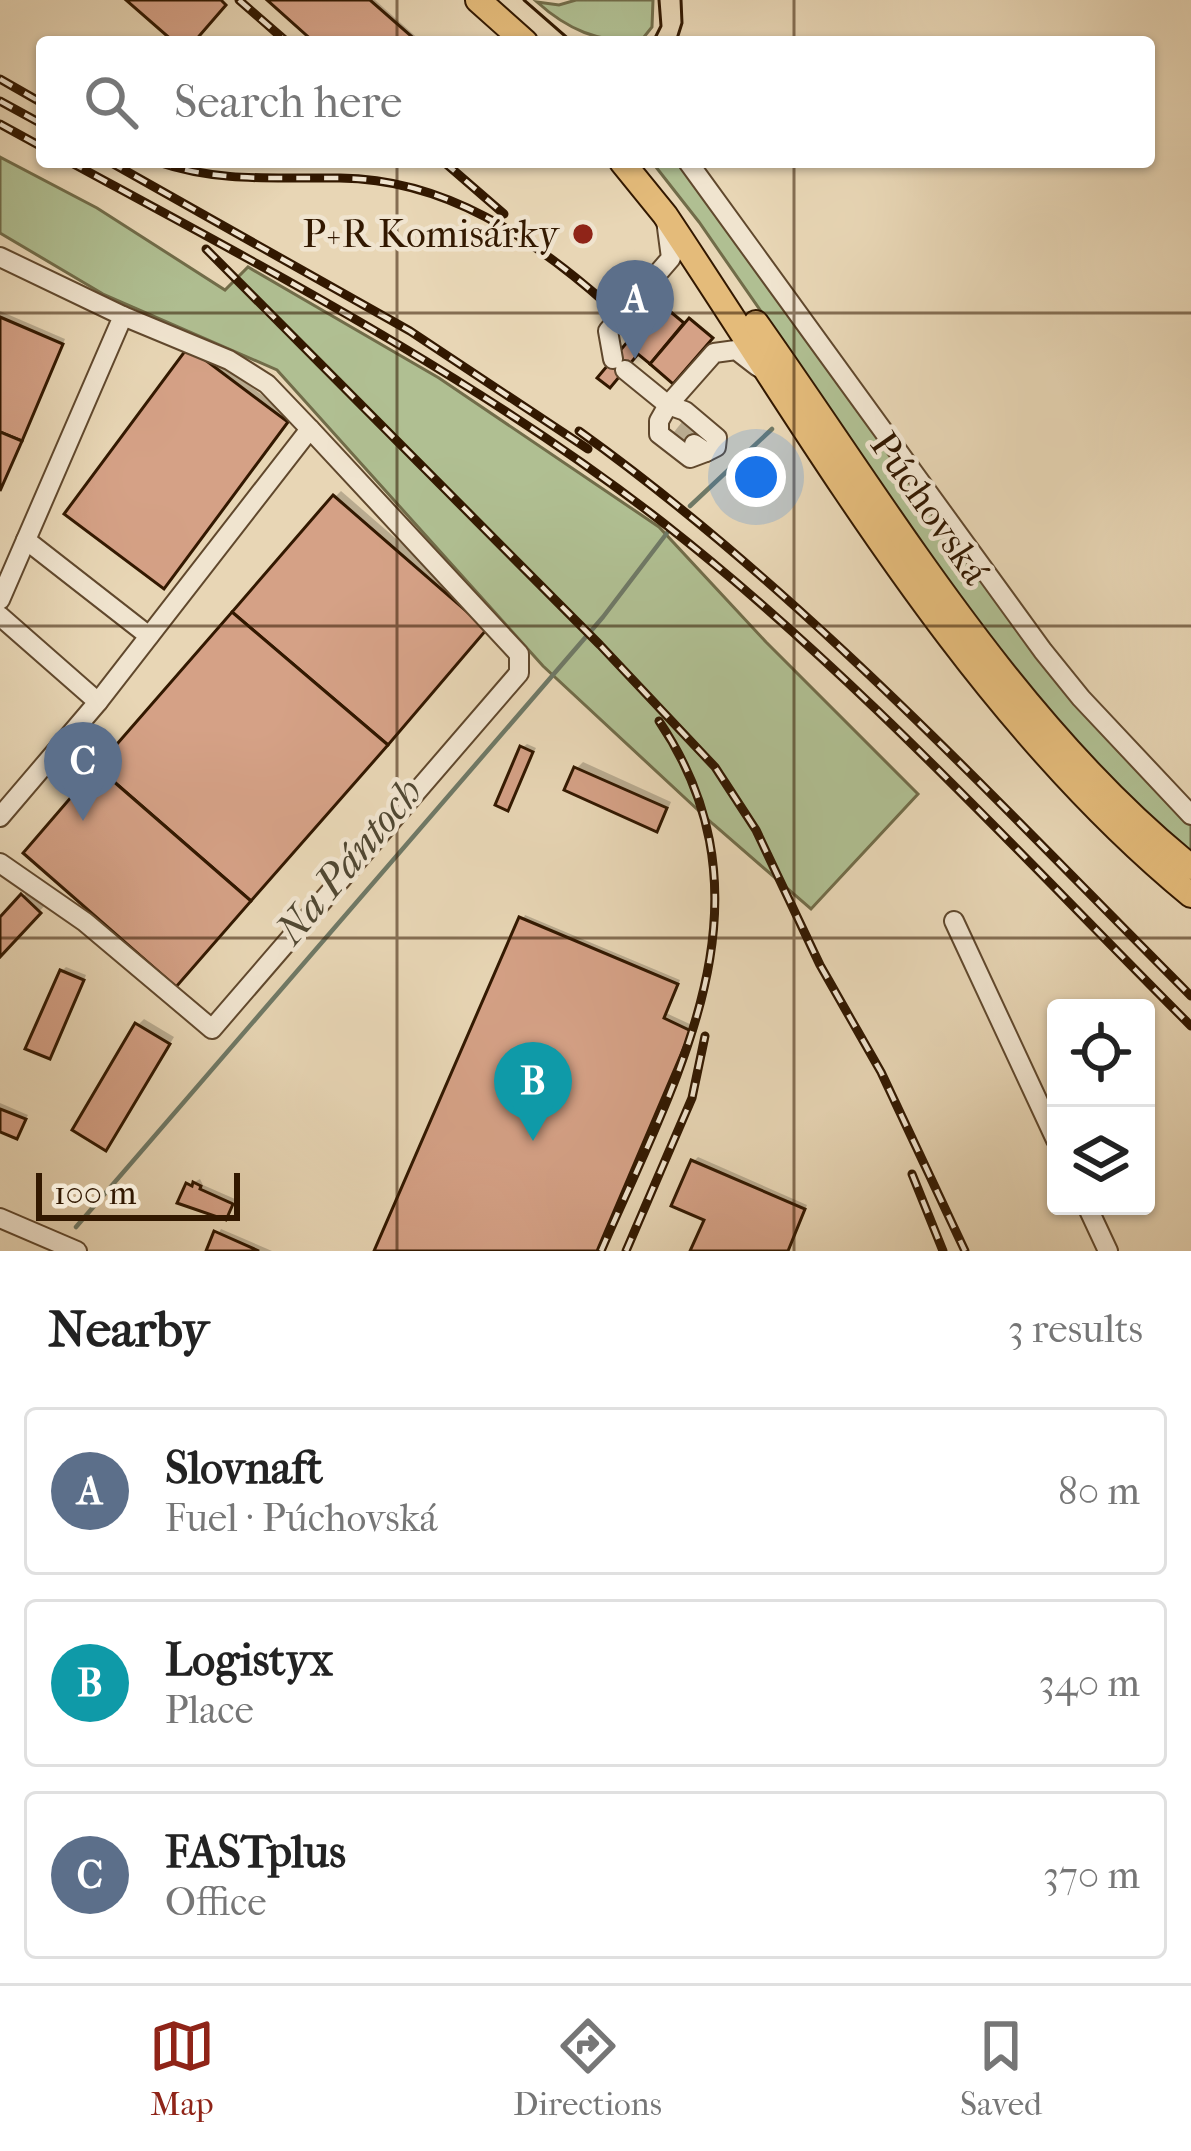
<!DOCTYPE html>
<html lang="en">
<head>
<meta charset="utf-8">
<style>
	body { margin:0; font-family:"IM FELL French Canon",serif; background:#f6f6f6; color:#222 }
	.controls { position:absolute; right:36px; bottom:36px; display:grid; overflow:hidden; border-radius:12px; box-shadow:0 3px 9px #0004 }
	.controls button { width:108px; height:108px; display:grid; place-items:center; padding:0; border:0; border-bottom:3px solid #e0e0e0; background:#fff; color:#222; font:60px sans-serif }
	.scale { position:absolute; left:36px; bottom:30px; width:204px; box-sizing:border-box; padding-left:12px; border:6px solid #321800; border-top:0; font-size:33px; line-height:42px; white-space:nowrap; color:#321800; -webkit-text-stroke:9px #f0e4cf; paint-order:stroke }
	.you { position:absolute; left:756px; top:477px; width:42px; height:42px; margin:-30px; border:9px solid #fff; border-radius:50%; background:#1a73e8; box-shadow:0 0 0 18px #1a73e833 }
	.badge { display:grid; place-items:center; width:78px; height:78px; border-radius:50%; background:#8f2418; color:#fff; font-size:39px; font-weight:700 }
	.pin { position:absolute; translate:-50% -99px; filter:drop-shadow(0 3px 6px #0008) }
	.pin::after { content:''; position:absolute; top:63px; width:42px; height:36px; background:inherit; clip-path:polygon(0 0,100% 0,50% 100%) }
	.list { margin:0; padding:0; list-style:none }
	h2 { display:flex; justify-content:space-between; align-items:center; height:156px; margin:0; padding:0 48px; font-size:51px }
	h2 small { font-size:39px; font-weight:400; color:#767676 }
	.list li { display:grid; grid-template-columns:78px 1fr auto; gap:36px; align-items:center; box-sizing:border-box; height:168px; margin:0 24px 24px; padding:0 24px; border:3px solid #e0e0e0; border-radius:12px }
	.list b { display:block; font-size:45px; white-space:nowrap }
	.list p { margin:0; font-size:39px; white-space:nowrap; color:#767676 }
	.list em { font-size:39px; font-style:normal; color:#767676 }
	.icon { flex:none; width:66px; height:66px; fill:none; stroke:currentColor; stroke-width:2; stroke-linecap:round; stroke-linejoin:round }
	.map { position:relative; flex:none; width:1191px; height:1251px; overflow:hidden }
	.search { position:absolute; background:#fff; box-shadow:0 3px 9px #0004; left:36px; right:36px; top:36px; height:132px; display:flex; align-items:center; gap:30px; box-sizing:border-box; padding:0 42px; border-radius:12px; color:#767676; font-size:45px }
	.sheet { height:732px; background:#fff }
	nav { display:flex; justify-content:space-around; align-items:center; box-sizing:border-box; height:168px; border-top:3px solid #e0e0e0; background:#fff; font-size:33px; color:#767676 }
	nav a { display:grid; justify-items:center; gap:6px }
	nav .on { color:#8f2418 }
	.map>svg:first-child { display:block }
</style>
</head>
<body>
<div class="map">
<svg width="1191" height="1251" viewBox="0 0 1191 1251">
	<rect width="100%" height="100%" fill="#e8d6b5"/>
	<filter id="stains"><feTurbulence type="fractalNoise" baseFrequency=".00167" numOctaves="4"/><feColorMatrix values="0 0 0 0 .2 0 0 0 0 .09 0 0 0 0 .02 0 0 0 .5 -.17"/></filter>
	<radialGradient id="worn" r=".72"><stop offset=".6" stop-color="#630" stop-opacity="0"/><stop offset="1" stop-color="#630" stop-opacity=".3"/></radialGradient>
	<g fill="#b0bf92" stroke="#716c49" stroke-width="3">
		<path d="M576,0H653L652,27L640,42C598,42 568,30 537,2L559,5Z"/>
		<path d="M0,157L97,208L225,290L248,267L439,378L659,527L766,642L918,794L811,909L713,824L543,666L277,370L103,294L0,233Z"/>
		<path d="M652,162H678L692,178L1131,763L1191,824V856L1111,783L991,643L699,222Z"/>
	</g>
	<g fill="#0003">
		<path d="M271,0H375L422,42H319Z"/>
		<path d="M0,311L65,339L0,492Z"/>
		<path d="M195,345L290,416L168,581Z"/>
		<path d="M682,422L698,435L689,447L666,442Z"/>
		<path d="M341,491L491,621L182,977L335,497Z"/>
		<path d="M527,744L536,748L507,807L522,748Z"/>
		<path d="M583,762L671,802L662,822L656,828L576,769Z"/>
		<path d="M33,886L49,901L0,953V921Z"/>
		<path d="M525,915L680,980L666,1013L694,1026L597,1251H378Z"/>
		<path d="M66,967L86,975L50,1056L62,971Z"/>
		<path d="M144,1019L174,1037L112,1141L138,1025Z"/>
		<path d="M0,1103L28,1115L16,1136L0,1129Z"/>
		<path d="M698,1157L807,1205L788,1251H694L708,1219L694,1161Z"/>
		<path d="M200,1179L203,1185L235,1199L226,1216L189,1185Z"/>
		<path d="M221,1229L272,1251H209Z"/>
	</g>
	<g fill="none" stroke-linecap="round" stroke-linejoin="round">
		<g stroke="#6f7966" stroke-width="4.5">
			<path d="M690,506L772,429"/>
			<path d="M76,1227L603,617L667,533"/>
		</g>
	</g>
	<g fill="#d5a186" stroke="#321800" stroke-width="3">
		<path d="M126,0H221L226,5L194,42H174Z"/>
		<path d="M267,0H370L418,42H314Z"/>
		<path d="M660,303L684,323L650,364L638,354L610,388L597,378Z"/>
		<path d="M0,317L63,344L22,441L0,432Z"/>
		<path d="M689,318L713,338L673,384L650,364Z"/>
		<path d="M188,347L288,422L164,589L64,514Z"/>
		<path d="M0,432L22,441L0,491Z"/>
		<path d="M333,495L487,629L388,745L232,612Z"/>
		<path d="M232,612L388,745L251,901L97,767Z"/>
		<path d="M520,746L533,752L508,811L495,805Z"/>
		<path d="M97,767L251,901L176,987L23,853Z"/>
		<path d="M574,767L667,808L657,832L564,790Z"/>
		<path d="M21,894L41,913L0,957V917Z"/>
		<path d="M519,917L678,984L664,1018L691,1031L597,1251H374Z"/>
		<path d="M60,970L84,980L50,1059L25,1049Z"/>
		<path d="M135,1023L170,1044L106,1151L72,1130Z"/>
		<path d="M0,1109L26,1119L17,1139L0,1132Z"/>
		<path d="M691,1160L805,1209L788,1251H690L704,1220L671,1206Z"/>
		<path d="M193,1182L201,1186L200,1189L233,1204L226,1220L177,1203L186,1183L192,1186Z"/>
		<path d="M214,1231L259,1251H206Z"/>
	</g>
	<g fill="none" stroke-linecap="round" stroke-linejoin="round">
		<defs>
			<g id="minor">
				<path d="M688,162L1043,651L1081,698L1191,815"/>
				<path d="M0,257L123,316L0,600"/>
				<path d="M123,316L229,360L267,384L310,429"/>
				<path d="M613,359L608,331L671,258L666,220"/>
				<path d="M625,370L668,405L714,353L736,350L758,367"/>
				<path d="M668,405L685,411L717,438L716,447L706,452L694,444"/>
				<path d="M668,405L659,421V434L690,458L706,452"/>
				<path d="M26,540L149,636"/>
				<path d="M0,616L98,702L0,817"/>
				<path d="M0,863L85,922L212,1029L519,673V654L310,429L98,702"/>
				<path d="M954,921L1056,1140"/>
				<path d="M1087,1206L1108,1251"/>
				<path d="M0,1218L77,1251"/>
			</g>
			<g id="major">
				<path d="M478,0L525,42"/>
				<path d="M622,162L665,215C822,450 970,713 1191,895"/>
				<path d="M756,323C887,508 1013,724 1191,867"/>
			</g>
		</defs>
		<use href="#minor" stroke="#60482d" stroke-width="22"/>
		<use href="#major" stroke="#321800" stroke-width="28"/>
		<use href="#minor" stroke="#f0e4cf" stroke-width="18"/>
		<use href="#major" stroke="#e4bb7a" stroke-width="24"/>
		<g stroke="#321800" stroke-width="3">
			<path d="M524,0L572,42"/>
			<path d="M653,42L661,26L659,0"/>
			<path d="M676,42L682,23L681,0"/>
		</g>
		<defs>
			<g id="rail">
				<path d="M239,0L287,42"/>
				<path d="M0,79L42,103"/>
				<path d="M0,101L42,124"/>
				<path d="M0,124L42,147"/>
				<path d="M70,162C273,272 483,382 666,525C856,674 1021,856 1191,1026"/>
				<path d="M110,162L410,331L588,449"/>
				<path d="M158,162C220,183 276,177 340,178C446,179 532,238 608,305"/>
				<path d="M444,162L504,214"/>
				<path d="M206,249L600,645L715,767L756,830L820,965L881,1072L965,1251"/>
				<path d="M579,431C805,593 995,800 1191,996"/>
				<path d="M912,1174L943,1251"/>
				<path d="M601,1251C676,1077 781,902 659,721"/>
				<path d="M626,1251L692,1098L705,1036"/>
			</g>
		</defs>
		<use href="#rail" stroke="#321800" stroke-width="9"/>
		<use href="#rail" stroke="#f0e4cf" stroke-width="4.5" stroke-dasharray="14" stroke-linecap="butt"/>
	</g>
	<path fill="none" stroke="#321800" stroke-width="3" stroke-opacity="0.55" d="M397,0V42M794,0V42M397,162V1251M794,162V1251M0,313H1191M0,626H1191M0,938H1191"/>
	<circle fill="#8f2418" stroke="#f0e4cf" stroke-width="4.5" cx="583" cy="234" r="12"/>
	<g text-anchor="middle" dominant-baseline="central" stroke-width="9" stroke-linejoin="round" paint-order="stroke">
		<g font-size="39" fill="#321800" stroke="#f0e4cf" text-anchor="end">
			<text x="559" y="234">P+R Komisárky</text>
		</g>
		<g font-size="39" fill="#321800" stroke="#f0e4cf">
			<text transform="translate(930 508) rotate(55)">Púchovská</text>
		</g>
		<g font-size="42" font-style="italic" fill="#514833" stroke="#f0e4cf">
			<text transform="translate(349 861) rotate(-50)">Na Pántoch</text>
		</g>
	</g>
	<rect width="100%" height="100%" filter="url(#stains)"/>
	<rect width="100%" height="100%" fill="url(#worn)"/>
</svg>
<div class="controls">
<button><svg class="icon" aria-label="locate" viewBox="0 0 24 24"><circle cx="12" cy="12" r="6"/><path d="M12 2v4M12 18v4M2 12h4M18 12h4"/></svg></button>
<button><svg class="icon" aria-label="layers" viewBox="0 0 24 24"><path d="M12 4l9 5-9 5-9-5zM3 14l9 5 9-5"/></svg></button>
</div>
<div class="scale">100 m</div>
<div class="you"></div>
<div class="pin badge" style="left:635px;top:359px;background:#5c6f8a">A</div>
<div class="pin badge" style="left:533px;top:1141px;background:#0f9aa8">B</div>
<div class="pin badge" style="left:83px;top:821px;background:#5c6f8a">C</div>
<div class="search"><svg class="icon" aria-label="search" viewBox="0 0 24 24"><circle cx="10" cy="10" r="6"/><path d="M15 15l6 6"/></svg>Search here</div>
</div>
<section class="sheet">
<h2>Nearby<small>3 results</small></h2>
<ul class="list">
<li><span class="badge" style="background:#5c6f8a">A</span><div><b>Slovnaft</b><p>Fuel · Púchovská</p></div><em>80 m</em></li>
<li><span class="badge" style="background:#0f9aa8">B</span><div><b>Logistyx</b><p>Place</p></div><em>340 m</em></li>
<li><span class="badge" style="background:#5c6f8a">C</span><div><b>FASTplus</b><p>Office</p></div><em>370 m</em></li>
</ul>
</section>
<nav>
<a class="on"><svg class="icon" aria-label="map" viewBox="0 0 24 24"><path d="M3 6l6-2 6 2 6-2v14l-6 2-6-2-6 2zM9 4v14M15 6v14"/></svg>Map</a>
<a><svg class="icon" aria-label="directions" viewBox="0 0 24 24"><path d="M12 3l9 9-9 9-9-9zM9 14v-3h6M13 9l2 2-2 2"/></svg>Directions</a>
<a><svg class="icon" aria-label="saved" viewBox="0 0 24 24"><path d="M7 4h10v16l-5-4-5 4z"/></svg>Saved</a>
</nav>
</body>
</html>
